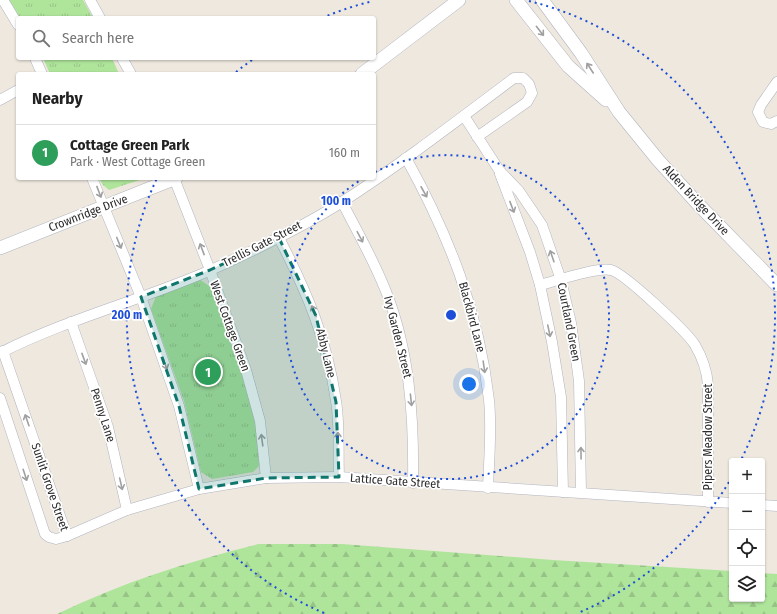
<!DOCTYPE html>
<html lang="en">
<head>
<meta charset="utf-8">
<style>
	body { margin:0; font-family:"Fira Sans Condensed",sans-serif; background:#f6f6f6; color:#222 }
	.controls { position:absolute; right:12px; bottom:12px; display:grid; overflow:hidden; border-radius:4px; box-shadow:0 1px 3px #0004 }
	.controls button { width:36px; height:36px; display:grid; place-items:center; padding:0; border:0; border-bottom:1px solid #e0e0e0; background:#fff; color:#222; font:20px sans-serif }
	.you { position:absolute; left:469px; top:384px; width:14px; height:14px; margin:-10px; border:3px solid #fff; border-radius:50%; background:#1a73e8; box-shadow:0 0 0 6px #1a73e833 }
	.badge { display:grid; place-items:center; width:26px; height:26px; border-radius:50%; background:#111827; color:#fff; font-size:13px; font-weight:700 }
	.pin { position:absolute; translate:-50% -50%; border:2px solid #fff; box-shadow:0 1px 4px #0006 }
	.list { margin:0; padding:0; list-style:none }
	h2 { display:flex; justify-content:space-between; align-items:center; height:52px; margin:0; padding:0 16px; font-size:17px }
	h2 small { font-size:13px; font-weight:400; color:#767676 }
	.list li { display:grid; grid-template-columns:26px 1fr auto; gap:12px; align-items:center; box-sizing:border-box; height:56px; padding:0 16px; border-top:1px solid #e0e0e0 }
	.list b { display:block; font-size:15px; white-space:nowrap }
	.list p { margin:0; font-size:13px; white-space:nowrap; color:#767676 }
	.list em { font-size:13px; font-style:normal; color:#767676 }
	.icon { flex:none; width:22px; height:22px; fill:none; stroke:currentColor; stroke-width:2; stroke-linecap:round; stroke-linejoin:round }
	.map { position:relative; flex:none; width:777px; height:614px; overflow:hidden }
	.search { position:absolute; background:#fff; box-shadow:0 1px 3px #0004; left:16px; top:16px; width:360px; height:44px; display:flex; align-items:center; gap:10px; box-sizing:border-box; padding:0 14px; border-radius:4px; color:#767676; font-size:15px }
	.panel { position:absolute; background:#fff; box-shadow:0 1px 3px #0004; left:16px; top:72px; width:360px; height:108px; border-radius:4px }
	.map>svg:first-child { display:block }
</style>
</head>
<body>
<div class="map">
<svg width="777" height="614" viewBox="0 0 777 614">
	<defs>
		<pattern id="forest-firs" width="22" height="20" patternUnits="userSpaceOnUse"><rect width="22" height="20" fill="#afe49b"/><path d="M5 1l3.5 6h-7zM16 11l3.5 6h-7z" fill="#97c486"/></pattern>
		<pattern id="park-tufts" width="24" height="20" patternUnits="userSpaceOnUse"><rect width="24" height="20" fill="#afe49b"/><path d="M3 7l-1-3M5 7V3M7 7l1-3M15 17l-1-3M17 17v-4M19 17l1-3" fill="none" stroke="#97c486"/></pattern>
	</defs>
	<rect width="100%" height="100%" fill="#eee8de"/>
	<path fill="url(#forest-firs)" d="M259,544H342L553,560L732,571V599H762V573L777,574V614H57C121,583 190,561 259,544Z"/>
	<g fill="url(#park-tufts)">
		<path d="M9,0H83L93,18H20Z"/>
		<path d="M43,58H112L119,74H50Z"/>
		<path d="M99,178H146L109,190L103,185Z"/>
		<path d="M199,279L212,288L246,387L258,435L259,466L253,472L212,479L201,472L184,401L151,309L156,296Z"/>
	</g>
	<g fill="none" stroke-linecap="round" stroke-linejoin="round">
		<defs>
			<g id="minor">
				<path d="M3,0L18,25"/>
				<path d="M90,0L100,18"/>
				<path d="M35,58L42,74"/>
				<path d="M122,58L131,74"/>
				<path d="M777,82L761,105L758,112L763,122L771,124L777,121"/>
				<path d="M0,100L18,90"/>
				<path d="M464,116L499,170L519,191L542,225L561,280L571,323L579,381L581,492"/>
				<path d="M406,158C448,234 479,311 489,400C492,429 489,459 488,488"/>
				<path d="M500,174L530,252L540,285L552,342L561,397L563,492"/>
				<path d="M92,178L141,297L179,406L199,489"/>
				<path d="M174,178L210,270L246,370L260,421L266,478"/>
				<path d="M342,202C357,231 373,259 385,289C410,350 414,418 413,483"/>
				<path d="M279,238C307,292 327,339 336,401C340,426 338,452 339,477"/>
				<path d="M540,285C556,281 596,267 611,270C624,273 687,332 695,345C702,357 707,371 708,385V502"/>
				<path d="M71,322L108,427L127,510"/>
				<path d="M3,351L67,536"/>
				<path d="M0,353C67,319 142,300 211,270C255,250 301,228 342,202C401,164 458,120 514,78H523L529,84L532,93L527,102L477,137"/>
				<path d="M0,398L45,534L49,537L56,539L67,536L127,510L199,489L266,478L339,477L732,503"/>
				<path d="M762,505L777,506"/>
			</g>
			<g id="tertiary">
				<path d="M516,0L568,66L606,100"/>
				<path d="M542,0L581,53L619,112L658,160L698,204L777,285"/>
				<path d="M362,74L459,0"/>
				<path d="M0,248L176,178"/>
			</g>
		</defs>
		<use href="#minor" stroke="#b2b4c0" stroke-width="11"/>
		<use href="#tertiary" stroke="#b2b4c0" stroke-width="14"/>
		<use href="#minor" stroke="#fff" stroke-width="10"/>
		<use href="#tertiary" stroke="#fff" stroke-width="13"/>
	</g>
	<defs><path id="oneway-shaft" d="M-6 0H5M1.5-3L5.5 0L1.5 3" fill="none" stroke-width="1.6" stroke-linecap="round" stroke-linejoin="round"/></defs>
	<g stroke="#a0a0a0">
		<use href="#oneway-shaft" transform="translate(540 31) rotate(52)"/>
		<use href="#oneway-shaft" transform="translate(590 68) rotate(-123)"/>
		<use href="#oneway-shaft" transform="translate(99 192) rotate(69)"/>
		<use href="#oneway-shaft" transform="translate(424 192) rotate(61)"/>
		<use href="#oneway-shaft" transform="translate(512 207) rotate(69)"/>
		<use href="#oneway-shaft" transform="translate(360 237) rotate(62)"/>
		<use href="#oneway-shaft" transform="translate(119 243) rotate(68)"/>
		<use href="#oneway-shaft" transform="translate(202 249) rotate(-111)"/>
		<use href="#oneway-shaft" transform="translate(552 256) rotate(-109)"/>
		<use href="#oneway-shaft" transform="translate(314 311) rotate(-112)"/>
		<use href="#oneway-shaft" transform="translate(549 331) rotate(78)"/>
		<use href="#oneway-shaft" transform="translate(84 359) rotate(70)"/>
		<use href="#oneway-shaft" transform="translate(165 364) rotate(71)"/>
		<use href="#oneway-shaft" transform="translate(484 367) rotate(82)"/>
		<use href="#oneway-shaft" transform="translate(411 400) rotate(84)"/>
		<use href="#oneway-shaft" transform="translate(27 420) rotate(-109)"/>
		<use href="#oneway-shaft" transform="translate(338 438) rotate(-91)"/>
		<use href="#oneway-shaft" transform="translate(262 440) rotate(-98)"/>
		<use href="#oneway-shaft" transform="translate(581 453) rotate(-91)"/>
		<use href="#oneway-shaft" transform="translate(25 475) rotate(72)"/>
		<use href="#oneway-shaft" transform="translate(121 484) rotate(77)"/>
	</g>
	<path fill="#0f766e" fill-opacity="0.2" stroke="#0f766e" stroke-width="3" stroke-dasharray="8 5" stroke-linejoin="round" d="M279,238L316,316L336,402L339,477L266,478L199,489L179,406L141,297L210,270Z"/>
	<g fill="none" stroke="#1d4ed8" stroke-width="2" stroke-dasharray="2 4">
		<path d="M375 172A162 162 0 1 1 364 178"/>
		<path d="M732 477A324 324 0 0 1 578 613M324 613A324 324 0 0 1 157 178M236 72A324 324 0 0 1 252 60M322 18A324 324 0 0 1 373 1M529 1A324 324 0 0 1 741 460"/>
	</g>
	<g text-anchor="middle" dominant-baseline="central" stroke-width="3.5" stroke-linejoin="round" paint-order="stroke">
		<g font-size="12" fill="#2c2c2c" stroke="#fff">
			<text transform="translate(696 200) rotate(47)">Alden Bridge Drive</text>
			<text transform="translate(88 213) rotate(-21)">Crownridge Drive</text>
			<text transform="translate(262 244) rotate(-27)">Trellis Gate Street</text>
			<text transform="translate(472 317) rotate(75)">Blackbird Lane</text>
			<text transform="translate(569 322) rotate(79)">Courtland Green</text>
			<text transform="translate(230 326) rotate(70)">West Cottage Green</text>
			<text transform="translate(398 337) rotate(76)">Ivy Garden Street</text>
			<text transform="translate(326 353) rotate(76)">Abby Lane</text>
			<text transform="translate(103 415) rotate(72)">Penny Lane</text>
			<text transform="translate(708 437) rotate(-90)">Pipers Meadow Street</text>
			<text transform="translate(395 481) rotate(4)">Lattice Gate Street</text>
			<text transform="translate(50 487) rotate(71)">Sunlit Grove Street</text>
		</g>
	</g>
	<circle cx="451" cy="315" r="6" fill="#1d4ed8" stroke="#fff" stroke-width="2"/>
	<g font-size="12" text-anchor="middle" font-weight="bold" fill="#1d4ed8" stroke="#fff" stroke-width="3.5" stroke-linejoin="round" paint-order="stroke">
		<text x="336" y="205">100 m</text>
		<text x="127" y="319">200 m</text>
	</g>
</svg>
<div class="controls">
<button>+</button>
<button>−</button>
<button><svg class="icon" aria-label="locate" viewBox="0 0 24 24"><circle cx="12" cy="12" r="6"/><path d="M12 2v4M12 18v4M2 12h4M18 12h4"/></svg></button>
<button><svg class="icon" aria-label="layers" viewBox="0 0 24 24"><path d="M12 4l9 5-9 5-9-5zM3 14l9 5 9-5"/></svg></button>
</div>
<div class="you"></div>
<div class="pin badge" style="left:208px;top:372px;background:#2e9e5b">1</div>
<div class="search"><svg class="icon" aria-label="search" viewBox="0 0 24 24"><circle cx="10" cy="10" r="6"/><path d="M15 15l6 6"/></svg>Search here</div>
<section class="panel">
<h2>Nearby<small></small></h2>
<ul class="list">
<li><span class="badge" style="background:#2e9e5b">1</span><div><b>Cottage Green Park</b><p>Park · West Cottage Green</p></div><em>160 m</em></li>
</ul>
</section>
</div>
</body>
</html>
